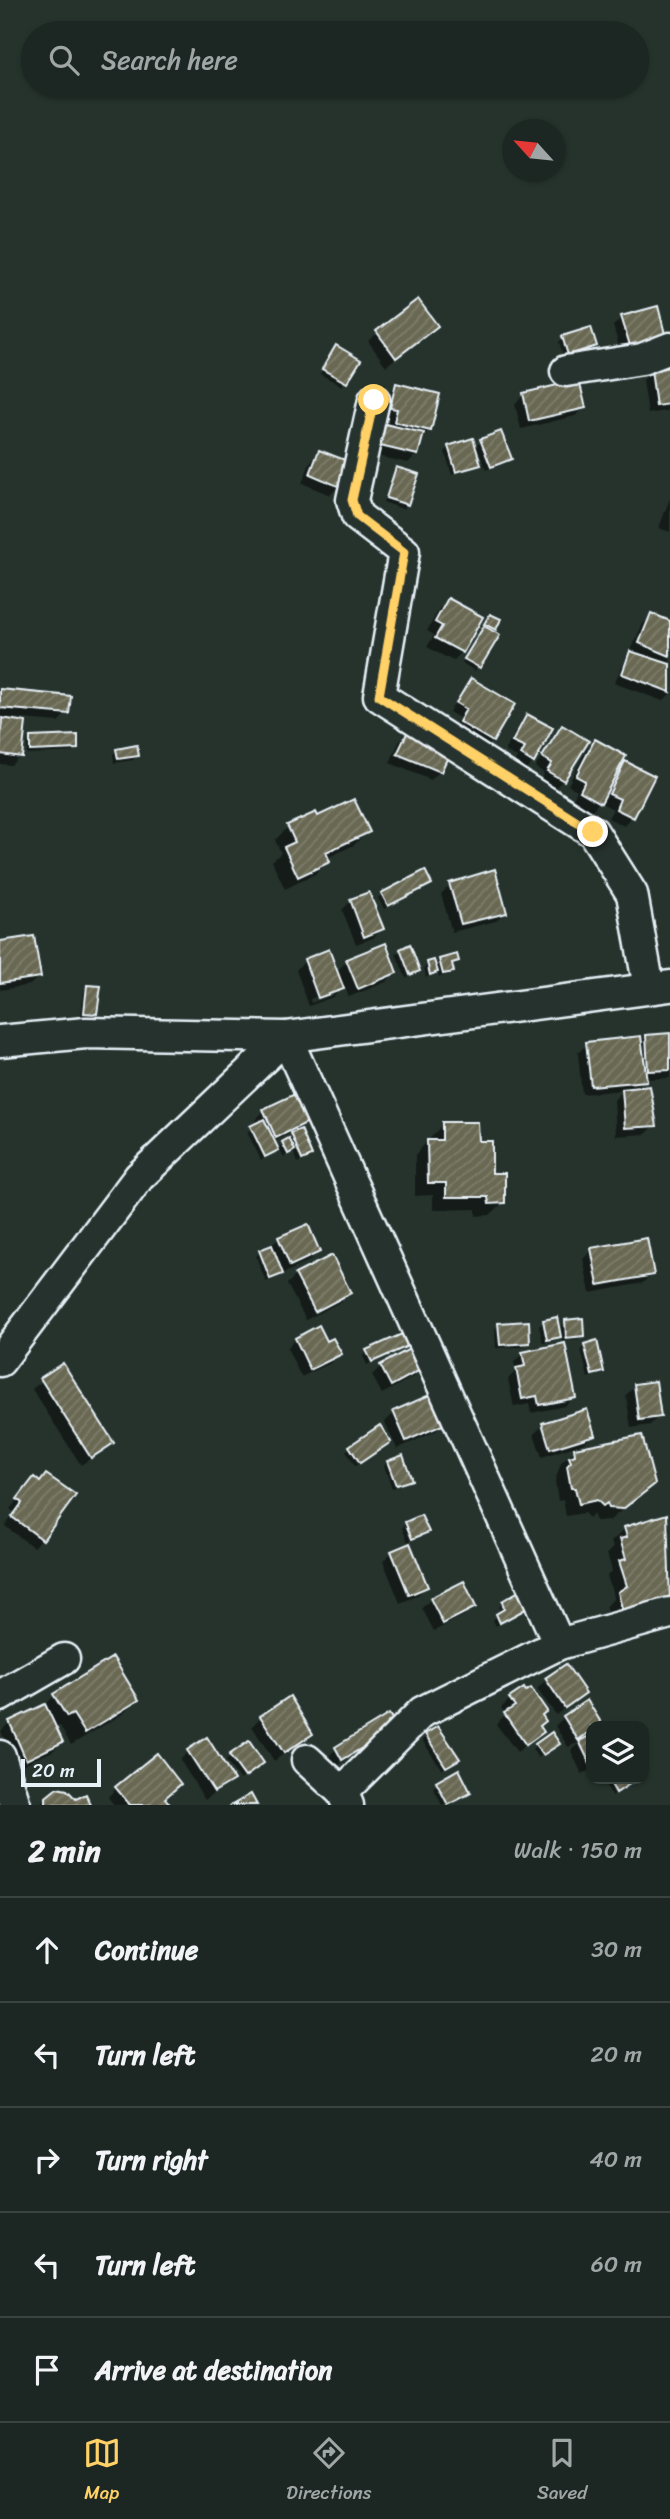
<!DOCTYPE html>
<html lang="en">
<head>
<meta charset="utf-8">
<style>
	body { margin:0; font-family:Sriracha,sans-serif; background:#252e2a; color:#f1f3f6 }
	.controls { position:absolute; right:21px; bottom:21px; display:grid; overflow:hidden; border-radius:14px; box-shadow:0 2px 5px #0004 }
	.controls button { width:63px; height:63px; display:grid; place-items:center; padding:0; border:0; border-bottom:2px solid #3a4340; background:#1c2622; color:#f1f3f6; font:35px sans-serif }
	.compass { position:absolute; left:502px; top:119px; width:63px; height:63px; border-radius:50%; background:#1c2622; box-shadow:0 2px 5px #0004; rotate:297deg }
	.scale { position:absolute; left:21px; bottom:18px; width:80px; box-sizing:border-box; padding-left:7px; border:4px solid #e8f1f8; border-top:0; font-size:19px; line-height:24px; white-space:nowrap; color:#e8f1f8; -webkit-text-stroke:5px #26332d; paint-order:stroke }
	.stop { position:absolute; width:21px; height:21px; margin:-16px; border:5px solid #ffd166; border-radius:50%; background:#fff }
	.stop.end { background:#ffd166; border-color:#fff; box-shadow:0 2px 7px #0008 }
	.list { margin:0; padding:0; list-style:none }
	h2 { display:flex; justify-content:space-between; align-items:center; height:91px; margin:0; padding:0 28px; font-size:30px }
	h2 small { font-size:23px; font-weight:400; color:#a0a5a5 }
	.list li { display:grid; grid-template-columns:46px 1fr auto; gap:21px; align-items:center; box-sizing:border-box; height:105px; padding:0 28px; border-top:2px solid #3a4340 }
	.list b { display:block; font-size:26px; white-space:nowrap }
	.list em { font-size:23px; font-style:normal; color:#a0a5a5 }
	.icon { flex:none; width:38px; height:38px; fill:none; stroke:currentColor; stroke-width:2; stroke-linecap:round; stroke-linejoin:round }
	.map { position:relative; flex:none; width:670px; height:1805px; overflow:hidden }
	.search { position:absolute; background:#1c2622; box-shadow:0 2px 5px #0004; left:21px; right:21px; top:21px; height:77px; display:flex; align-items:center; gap:18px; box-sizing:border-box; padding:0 24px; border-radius:38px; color:#a0a5a5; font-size:26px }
	.sheet { height:616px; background:#1c2622 }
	nav { display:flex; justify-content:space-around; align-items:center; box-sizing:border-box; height:98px; border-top:2px solid #3a4340; background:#1c2622; font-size:19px; color:#a0a5a5 }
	nav a { display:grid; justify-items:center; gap:4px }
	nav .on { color:#ffd166 }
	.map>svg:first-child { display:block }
</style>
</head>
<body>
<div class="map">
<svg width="670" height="1805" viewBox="0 0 670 1805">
	<defs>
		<pattern id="building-hatch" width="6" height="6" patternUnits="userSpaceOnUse" patternTransform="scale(1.75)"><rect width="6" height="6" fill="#696853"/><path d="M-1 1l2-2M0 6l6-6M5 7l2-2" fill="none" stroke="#7e7e6c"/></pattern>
	</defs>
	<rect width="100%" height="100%" fill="#26332d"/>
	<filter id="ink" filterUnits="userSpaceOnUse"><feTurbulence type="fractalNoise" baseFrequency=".0143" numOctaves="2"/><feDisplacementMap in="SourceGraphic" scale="14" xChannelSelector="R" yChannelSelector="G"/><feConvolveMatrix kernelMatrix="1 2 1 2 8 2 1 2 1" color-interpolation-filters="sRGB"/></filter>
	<g filter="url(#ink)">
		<g fill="#0007" fill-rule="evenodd">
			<path d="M418,301L436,326L386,366L368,341Z"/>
			<path d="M657,308L623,360L613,326L622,318Z"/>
			<path d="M563,338L595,346L564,358L559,342Z"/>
			<path d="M332,352L358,360L342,386L320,374Z"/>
			<path d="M670,369V410L648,414L643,380L652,371Z"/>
			<path d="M396,385L429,430L421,439L417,454L408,463L372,455L377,435L387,426L389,418L382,416L387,394Z"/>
			<path d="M524,395L584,408L575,416L521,429L515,404Z"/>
			<path d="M500,433L510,459L486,470L476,445Z"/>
			<path d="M449,447L479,464L452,475L445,452Z"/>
			<path d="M320,452L339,486L330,495L302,483L311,461Z"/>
			<path d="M396,469L407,504L403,509L383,502Z"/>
			<path d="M670,498V532L659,528Z"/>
			<path d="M448,600L462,652L453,661L427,647L434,635L427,631L439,609Z"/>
			<path d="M652,615L670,622V694L663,701L614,683L643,624Z"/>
			<path d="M490,616L494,629L475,671L462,663Z"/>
			<path d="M471,681L492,741L483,750L451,731L459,718L449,712Z"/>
			<path d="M0,691L67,713L58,722L0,717Z"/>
			<path d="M528,716L533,762L524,771L513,765L517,757L505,751L519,725Z"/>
			<path d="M3,720L20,756L11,765L0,764V723Z"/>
			<path d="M562,727L563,780L554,789L540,780L544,773L535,767Z"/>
			<path d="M408,733L440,771L431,780L390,763L399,742Z"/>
			<path d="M31,739L77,748L73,752L27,754V743Z"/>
			<path d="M595,741L621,761L653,777L632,817L624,826L608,818L613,809L599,802L591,811L572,801L577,790L568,785L586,750Z"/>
			<path d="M117,750L137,756L133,760L114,763L113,754Z"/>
			<path d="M317,818L367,832L354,845L327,858L328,861L315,874L285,889L272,861L281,853L275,840L288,827Z"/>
			<path d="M430,883L384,909L378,898L382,894Z"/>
			<path d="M450,885L505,912L496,921L452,932L441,894Z"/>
			<path d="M351,901L382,929L373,938L356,944L342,910Z"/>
			<path d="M0,943L39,976L30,985L0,990Z"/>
			<path d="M401,950L418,971L406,978L396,954Z"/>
			<path d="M305,961L336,972L347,961L395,973L386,982L349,997L344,986L333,997L309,1006L296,970ZM334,990V994L311,1003L310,999Z"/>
			<path d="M440,961H457L450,966L452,971L448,975L439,977L437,970L426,978L424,968L428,964L434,967Z"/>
			<path d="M88,986L96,1013L92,1017L81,1016L84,990Z"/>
			<path d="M670,1035V1078L645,1079L636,1089L655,1125L646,1134L616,1136L614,1100L623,1090L582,1094L578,1053L587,1044L640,1043L646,1036Z"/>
			<path d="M296,1095L308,1121L299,1130L310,1155L298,1163L293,1150L284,1157L279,1148L261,1160L247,1132L257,1125L255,1120L264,1111ZM294,1132V1133L276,1150L273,1142Z"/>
			<path d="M443,1124L477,1142L504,1202L490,1215L476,1216V1209L433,1210V1195L415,1196V1155Z"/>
			<path d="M279,1239L318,1252L309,1261L266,1282L256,1256Z"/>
			<path d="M592,1250L652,1274L643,1283L590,1293L583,1259Z"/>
			<path d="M296,1275L349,1293L340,1302L306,1320L287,1284Z"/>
			<path d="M566,1321L582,1336L578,1340L562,1341L561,1326Z"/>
			<path d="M544,1322L559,1336L555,1340L543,1343L539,1326Z"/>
			<path d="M499,1324L528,1342L524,1347L496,1348L495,1329Z"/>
			<path d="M296,1339L327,1344L339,1354L331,1363L301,1377L287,1348Z"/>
			<path d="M406,1345L367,1365L363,1356L367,1352Z"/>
			<path d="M585,1345L602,1372L588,1378L581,1349Z"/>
			<path d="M412,1349L422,1368L413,1377L382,1394L372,1375L381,1366Z"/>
			<path d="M523,1353L574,1397L565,1406L531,1413L529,1404L514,1407L508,1379L516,1371L514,1362Z"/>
			<path d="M62,1366L112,1443L81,1465L32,1389Z"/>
			<path d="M635,1386L659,1416L650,1425L631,1428L626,1395Z"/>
			<path d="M394,1413L445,1422L436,1431L397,1449L385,1422Z"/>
			<path d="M543,1425L593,1435L584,1443L542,1457L534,1434Z"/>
			<path d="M385,1446L355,1466L346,1451L350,1447Z"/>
			<path d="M575,1450L653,1483L609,1521H596L593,1514L589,1518L584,1513L566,1516L563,1500L558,1501L555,1481L561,1463Z"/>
			<path d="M388,1462L410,1479L392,1488L384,1466Z"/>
			<path d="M34,1479L42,1538L33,1547L5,1526L15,1513L10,1509Z"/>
			<path d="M666,1516L670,1528L667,1544L670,1592L610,1625L606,1607L614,1598L607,1576L612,1570L607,1554L613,1548L611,1542L625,1529Z"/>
			<path d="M406,1523L427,1531L408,1542L402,1528Z"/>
			<path d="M392,1552L426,1587L417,1596L400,1603L383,1561Z"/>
			<path d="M431,1599L474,1607L465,1615L434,1631L422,1608Z"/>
			<path d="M504,1602L529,1608L496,1626L493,1620L500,1614L499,1607Z"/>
			<path d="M546,1680L584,1693L556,1715L537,1689Z"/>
			<path d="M54,1696L137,1700L124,1713L71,1745L60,1726L55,1728L61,1742L53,1751L17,1767L1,1731L10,1722L43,1707Z"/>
			<path d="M510,1699L540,1715L538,1726L542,1732L517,1752L496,1724L506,1714L501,1708Z"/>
			<path d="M261,1717L311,1734L274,1761L252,1726Z"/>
			<path d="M389,1717L386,1736L333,1768L327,1758L336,1749Z"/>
			<path d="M564,1717L600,1724L591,1726V1733L582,1739L591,1737V1770L582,1774L571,1751L582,1741L568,1747L555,1726Z"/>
			<path d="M437,1728L453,1762L442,1770L422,1740Z"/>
			<path d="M536,1745L553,1747L538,1758L532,1749Z"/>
			<path d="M189,1751L232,1779L205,1800L180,1760Z"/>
			<path d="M230,1757L258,1767L240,1780L226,1761Z"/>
			<path d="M458,1772L469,1792L448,1805H442L433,1787Z"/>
			<path d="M602,1779H633L634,1780L612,1796Z"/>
			<path d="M116,1788L164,1799L165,1805H114L108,1797Z"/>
			<path d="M63,1790L75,1801L89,1805H39L50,1794Z"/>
		</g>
		<g fill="url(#building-hatch)" stroke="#e8f1f8" stroke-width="2">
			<path d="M418,299L438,326L396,358L376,331Z"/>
			<path d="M658,306L667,342L632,352L621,316Z"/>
			<path d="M591,327L597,346L568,355L562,336Z"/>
			<path d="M336,345L361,360L347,383L322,369Z"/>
			<path d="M670,367V404L656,406L651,370Z"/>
			<path d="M579,380L586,408L529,421L523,393Z"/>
			<path d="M396,383L440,394L431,431L394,422L397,409L390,408Z"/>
			<path d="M385,424L424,433L418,455L380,446Z"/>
			<path d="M501,431L512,459L491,467L480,439Z"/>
			<path d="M473,438L481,465L456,472L448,446Z"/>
			<path d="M319,450L350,462L340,487L310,474Z"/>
			<path d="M396,467L419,474L408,505L386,498Z"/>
			<path d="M448,598L483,617L463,653L435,638L442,626L435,622Z"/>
			<path d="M651,613L670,621V656L639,643Z"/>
			<path d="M490,614L501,619L496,630L484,624Z"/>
			<path d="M484,626L500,635L480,668L464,659Z"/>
			<path d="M630,651L670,664V692L622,674Z"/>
			<path d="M471,678L515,704L493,742L459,722L466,709L456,703Z"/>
			<path d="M0,689L71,696L69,714L0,708Z"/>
			<path d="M527,714L553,728L534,763L521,755L525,748L512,742Z"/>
			<path d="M2,718L26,722L22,757L0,754Z"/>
			<path d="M562,725L589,741L564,781L547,771L552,763L542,757Z"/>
			<path d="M408,731L451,750L441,772L397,754Z"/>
			<path d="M78,735V749L30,751V737Z"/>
			<path d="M595,739L626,756L601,803L580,791L585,781L576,776Z"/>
			<path d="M137,745L139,756L118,759L116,749Z"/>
			<path d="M625,761L655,776L634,818L616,809L620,799L609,794Z"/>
			<path d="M354,799L370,832L326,852L330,862L298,877L284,847L295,842L287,825L316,812L318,816Z"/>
			<path d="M495,869L507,913L461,924L449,883Z"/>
			<path d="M425,870L432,884L388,906L381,893Z"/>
			<path d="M369,892L384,929L364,937L350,899Z"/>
			<path d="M34,936L41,977L0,983V941Z"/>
			<path d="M386,943L397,973L358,989L346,959Z"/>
			<path d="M410,944L420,971L410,975L400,949Z"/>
			<path d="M329,949L344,989L318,998L304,959Z"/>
			<path d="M457,954L459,961L452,963L454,972L443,974L439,959Z"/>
			<path d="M434,960L438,972L430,975L427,962Z"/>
			<path d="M87,985L101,986L97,1014L84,1013Z"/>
			<path d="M670,1033V1070L648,1071L646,1035Z"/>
			<path d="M641,1036L647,1081L591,1086L586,1042Z"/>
			<path d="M650,1086L657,1126L625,1128L622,1089Z"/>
			<path d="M297,1093L310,1121L276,1138L263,1109Z"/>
			<path d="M264,1119L279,1150L265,1157L250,1126Z"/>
			<path d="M442,1122H478L479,1141H492V1173H505V1203L489,1204L488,1197H446V1183H428L427,1140H442Z"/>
			<path d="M301,1129L312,1156L302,1160L291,1133Z"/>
			<path d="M289,1138L295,1150L288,1154L282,1142Z"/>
			<path d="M308,1224L320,1252L290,1266L278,1237Z"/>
			<path d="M647,1238L654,1275L598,1285L591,1248Z"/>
			<path d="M272,1245L283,1274L270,1279L259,1250Z"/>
			<path d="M332,1255L351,1293L315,1312L295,1274Z"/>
			<path d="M557,1317L561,1337L547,1340L543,1320Z"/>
			<path d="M583,1318L584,1336L566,1338L565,1320Z"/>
			<path d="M529,1321L530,1343L500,1345L498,1323Z"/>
			<path d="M319,1325L327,1341L333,1338L342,1354L310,1370L295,1338Z"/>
			<path d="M402,1334L408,1346L372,1362L366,1350Z"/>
			<path d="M597,1340L604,1372L592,1375L584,1344Z"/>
			<path d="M565,1343L576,1398L539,1405L537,1396L522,1399L516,1368L525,1366L522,1352Z"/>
			<path d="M413,1347L424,1368L391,1386L380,1365Z"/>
			<path d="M63,1363L114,1443L91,1458L40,1378Z"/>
			<path d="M656,1381L661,1417L639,1420L634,1384Z"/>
			<path d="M434,1393L447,1423L406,1441L393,1411Z"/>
			<path d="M587,1409L595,1435L550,1449L542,1423Z"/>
			<path d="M380,1425L391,1442L360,1463L349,1446Z"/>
			<path d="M642,1435L655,1484L623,1509L609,1508L607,1503L603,1506L597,1500L579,1504L575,1488H571L567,1466L571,1462L569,1457L575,1455L574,1448Z"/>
			<path d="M403,1455L412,1480L396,1485L387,1461Z"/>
			<path d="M46,1474L76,1495L43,1540L12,1517L22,1503L17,1499L34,1477L40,1482Z"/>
			<path d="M667,1514L670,1601L623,1613L618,1592L627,1586L619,1561L626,1559L620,1539L627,1537L624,1527Z"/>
			<path d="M421,1515L429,1532L412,1539L405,1522Z"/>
			<path d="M410,1543L428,1587L409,1595L391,1551Z"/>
			<path d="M464,1581L476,1607L443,1624L430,1598Z"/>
			<path d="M526,1587L535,1604L500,1623L496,1614L504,1609L502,1601Z"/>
			<path d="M113,1657L139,1700L85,1733L73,1714L67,1717L53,1694Z"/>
			<path d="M566,1664L586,1693L565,1708L545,1678Z"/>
			<path d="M524,1688L526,1691L531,1688L547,1711L542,1715L546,1721L540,1726L544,1732L526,1745L504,1713L515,1706L509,1698Z"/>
			<path d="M290,1696L313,1734L284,1753L260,1716Z"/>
			<path d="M587,1700L602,1724L591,1726V1731L578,1740L563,1716Z"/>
			<path d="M45,1704L63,1742L26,1760L9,1721Z"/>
			<path d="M389,1714L397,1727L342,1760L335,1747Z"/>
			<path d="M438,1726L460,1759L446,1767L425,1734Z"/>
			<path d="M552,1732L560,1744L543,1755L535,1744Z"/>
			<path d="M591,1735V1766L579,1741Z"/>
			<path d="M207,1737L234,1780L214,1792L187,1750Z"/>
			<path d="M249,1741L264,1763L245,1777L229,1755Z"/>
			<path d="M157,1753L181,1784L165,1798L169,1803L167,1805H130L115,1787Z"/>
			<path d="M459,1769L471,1793L448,1805L436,1782Z"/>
			<path d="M608,1779H636V1780L616,1793Z"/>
			<path d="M57,1788L67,1790L76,1799L86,1794L91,1805H46V1797Z"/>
			<path d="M251,1794L257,1805H232Z"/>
		</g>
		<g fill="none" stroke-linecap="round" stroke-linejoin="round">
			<defs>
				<g id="minor">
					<path d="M566,371L642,359L670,348"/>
					<path d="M374,400L352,500L357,516L404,552L379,696L593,832L632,894L649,988"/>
					<path d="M0,1041L86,1033L286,1037L559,1644"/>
					<path d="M0,1361L139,1177L286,1037L670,986"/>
					<path d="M0,1696L64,1659"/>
					<path d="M0,1756L15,1805"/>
					<path d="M307,1760L342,1792L348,1805"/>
					<path d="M342,1792L422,1712L559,1644L670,1613"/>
				</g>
			</defs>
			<use href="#minor" stroke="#e8f1f8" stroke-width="35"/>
			<use href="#minor" stroke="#26332d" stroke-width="30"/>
		</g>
	</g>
	<g fill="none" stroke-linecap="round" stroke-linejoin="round" filter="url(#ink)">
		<path stroke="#ffd166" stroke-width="9" d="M374,400L352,500L357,516L404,552L379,696L593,832"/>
	</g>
</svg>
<div class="controls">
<button><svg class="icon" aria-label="layers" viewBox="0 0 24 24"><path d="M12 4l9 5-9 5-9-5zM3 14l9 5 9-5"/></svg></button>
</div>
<svg class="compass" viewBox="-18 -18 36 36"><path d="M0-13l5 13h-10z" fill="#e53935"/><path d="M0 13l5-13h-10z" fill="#a0a5a5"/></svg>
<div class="scale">20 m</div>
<div class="stop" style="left:374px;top:400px"></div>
<div class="stop end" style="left:593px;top:832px"></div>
<div class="search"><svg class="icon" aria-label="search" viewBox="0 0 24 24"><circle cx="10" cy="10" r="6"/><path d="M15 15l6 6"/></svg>Search here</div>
</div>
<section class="sheet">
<h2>2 min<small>Walk · 150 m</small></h2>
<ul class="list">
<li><svg class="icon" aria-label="ahead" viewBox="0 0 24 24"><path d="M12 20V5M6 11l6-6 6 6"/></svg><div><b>Continue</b></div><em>30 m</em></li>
<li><svg class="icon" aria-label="left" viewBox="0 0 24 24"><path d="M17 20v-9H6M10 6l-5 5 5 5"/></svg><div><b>Turn left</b></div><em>20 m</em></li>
<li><svg class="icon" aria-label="right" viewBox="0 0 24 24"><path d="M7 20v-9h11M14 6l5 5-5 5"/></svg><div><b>Turn right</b></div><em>40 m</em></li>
<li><svg class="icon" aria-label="left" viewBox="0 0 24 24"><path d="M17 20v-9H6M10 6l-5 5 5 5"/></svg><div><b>Turn left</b></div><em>60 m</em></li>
<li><svg class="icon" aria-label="arrive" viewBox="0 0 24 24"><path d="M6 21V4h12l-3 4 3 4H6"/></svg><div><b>Arrive at destination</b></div></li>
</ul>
</section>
<nav>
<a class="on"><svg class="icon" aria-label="map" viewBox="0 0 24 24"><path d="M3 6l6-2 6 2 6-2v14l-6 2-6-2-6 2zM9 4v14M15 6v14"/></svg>Map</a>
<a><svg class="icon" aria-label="directions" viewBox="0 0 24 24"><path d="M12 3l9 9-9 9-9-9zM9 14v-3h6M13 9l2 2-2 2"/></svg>Directions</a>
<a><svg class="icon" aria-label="saved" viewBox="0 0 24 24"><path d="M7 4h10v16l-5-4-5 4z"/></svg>Saved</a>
</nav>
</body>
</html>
